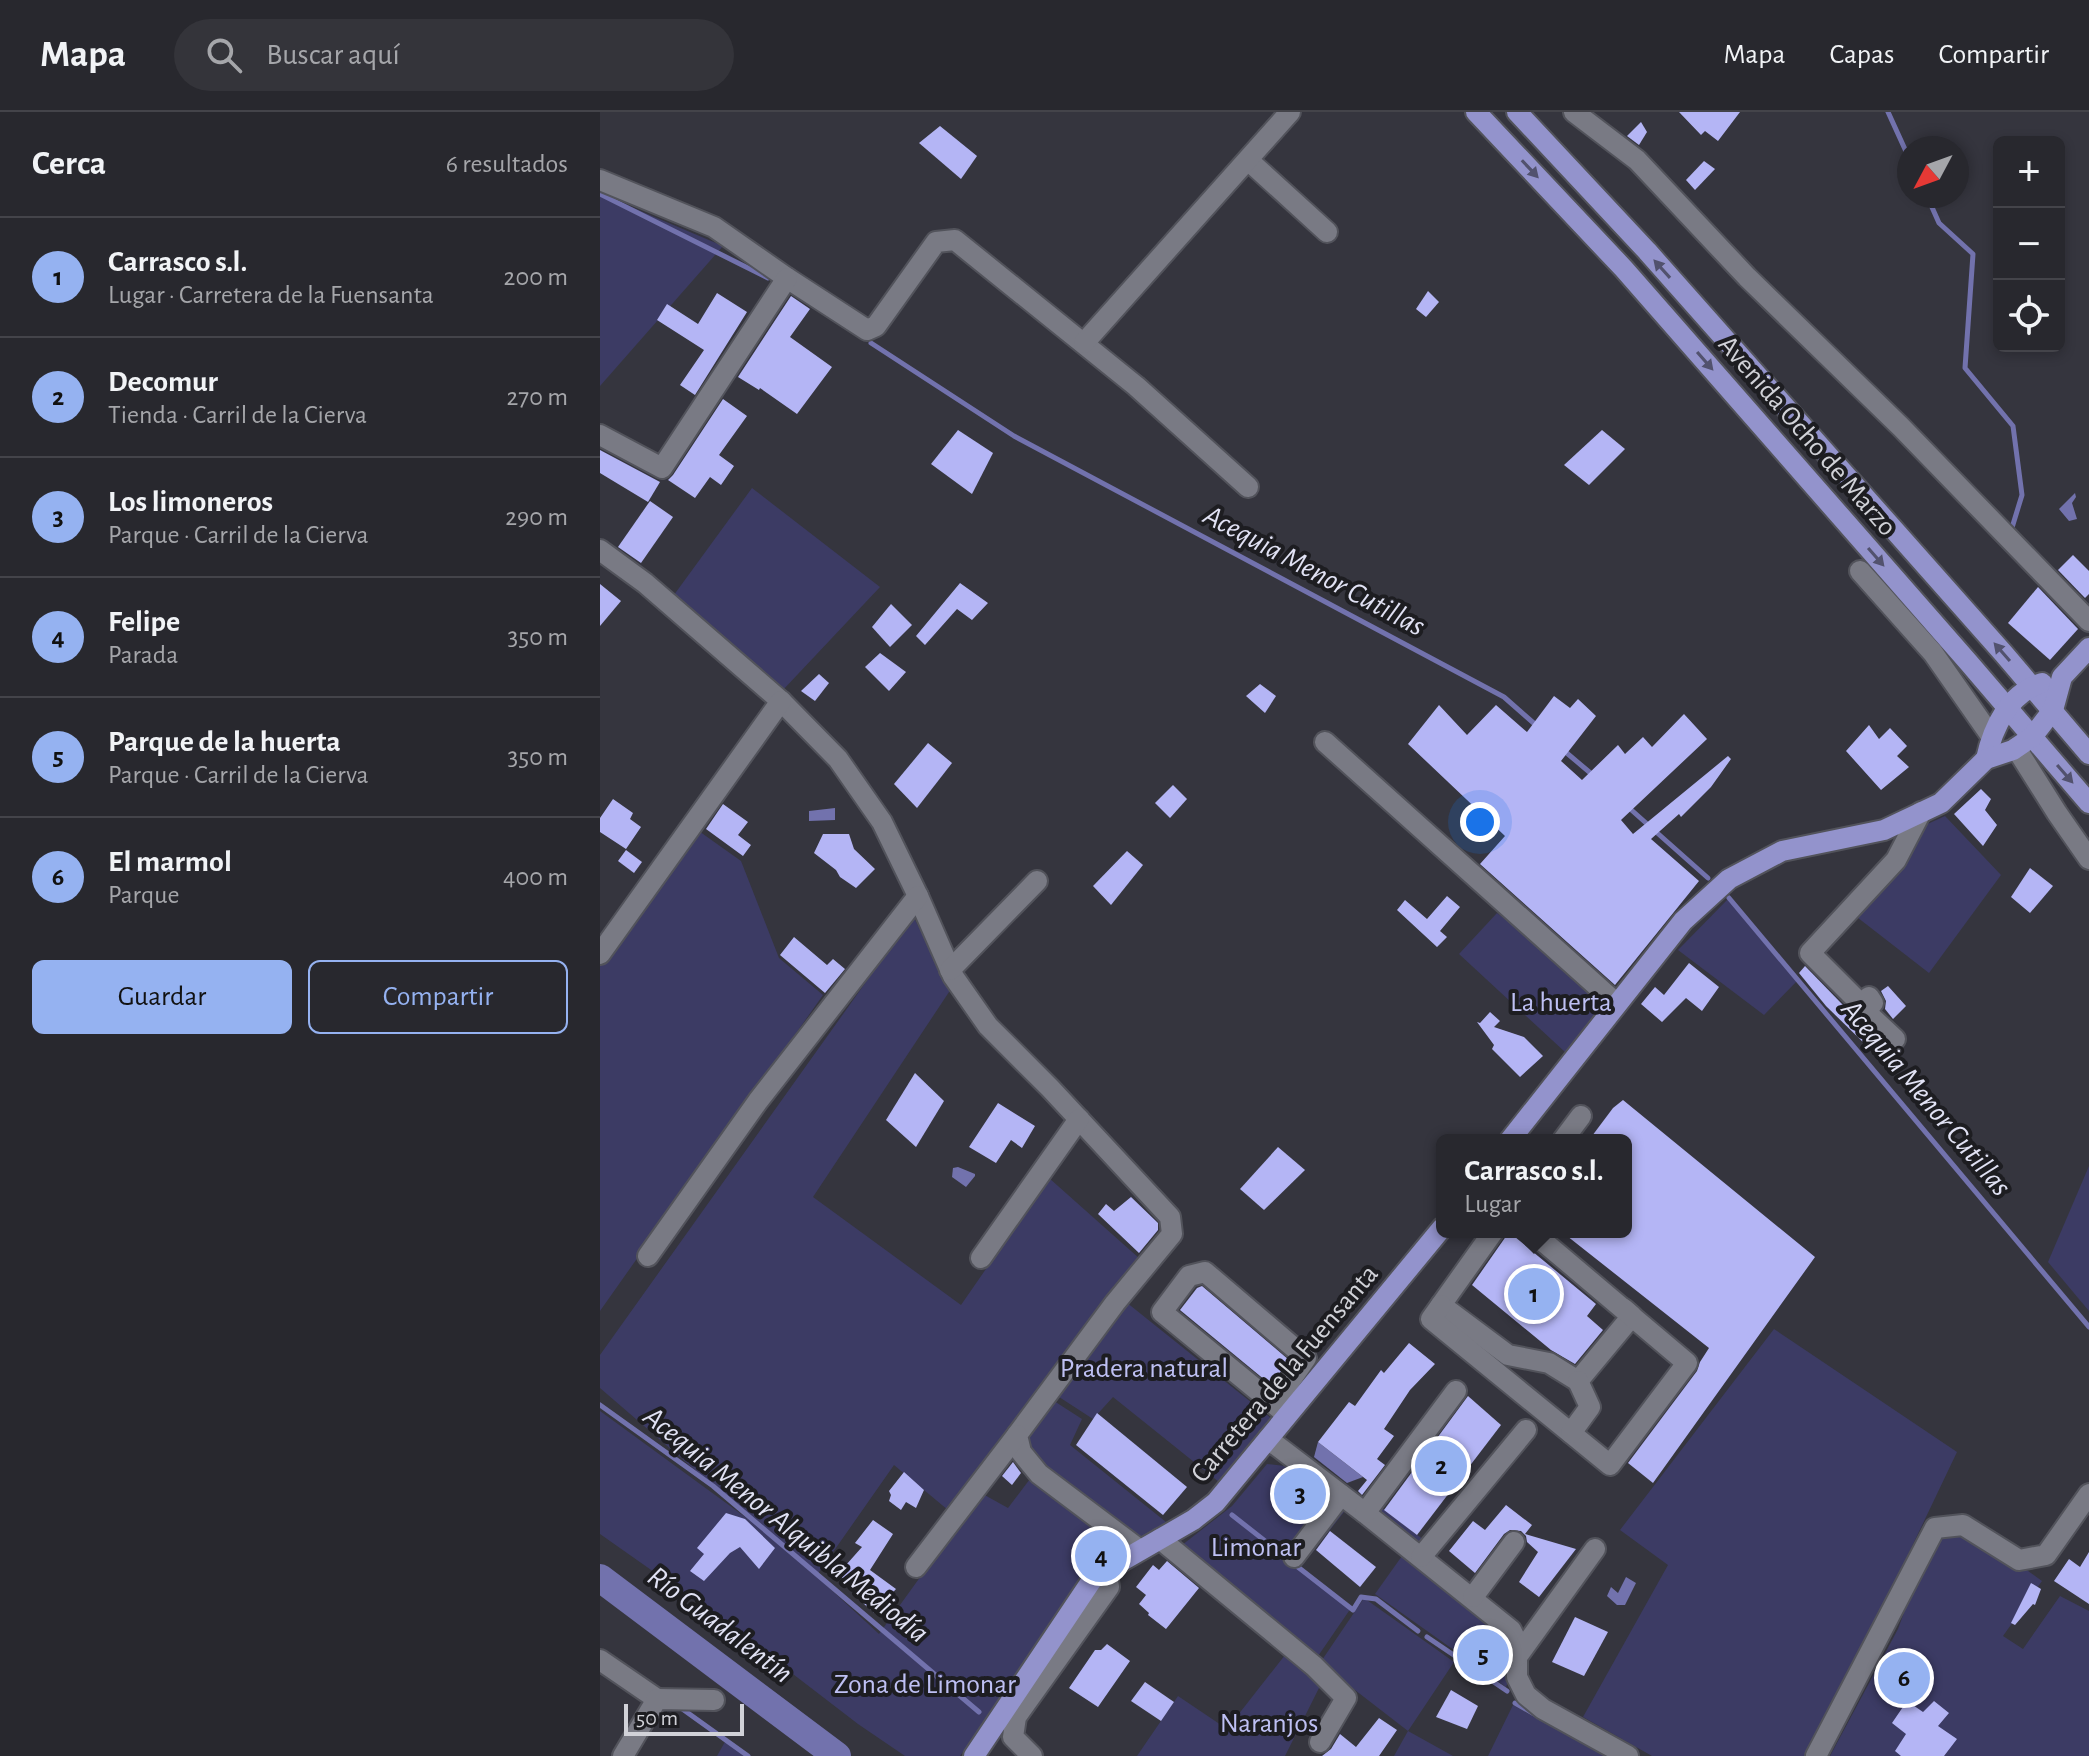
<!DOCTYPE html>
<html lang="es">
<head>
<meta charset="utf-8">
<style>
	body { margin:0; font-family:"Alegreya Sans",sans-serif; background:#34343a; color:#f1f3f6 }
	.controls { position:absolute; right:24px; top:24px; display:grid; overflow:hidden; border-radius:12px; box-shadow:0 4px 12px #0003 }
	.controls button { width:72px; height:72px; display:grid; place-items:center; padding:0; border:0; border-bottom:2px solid #44444a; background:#28282e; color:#f1f3f6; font:40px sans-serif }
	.compass { position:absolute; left:1297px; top:24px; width:72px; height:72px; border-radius:50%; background:#28282e; box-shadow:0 4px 12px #0003; rotate:229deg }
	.scale { position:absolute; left:24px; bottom:20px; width:120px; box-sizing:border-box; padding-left:8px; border:4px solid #d1d2d8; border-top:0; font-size:22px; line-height:28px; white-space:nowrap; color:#d1d2d8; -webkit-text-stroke:6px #1d1d21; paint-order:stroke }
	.you { position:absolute; left:880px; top:710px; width:28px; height:28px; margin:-20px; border:6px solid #fff; border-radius:50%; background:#1a73e8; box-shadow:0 0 0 12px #1a73e833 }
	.badge { display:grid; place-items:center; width:52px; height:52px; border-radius:50%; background:#95b2f1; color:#111; font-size:26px; font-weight:700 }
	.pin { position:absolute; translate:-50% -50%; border:4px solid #fff; box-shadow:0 2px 8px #0006 }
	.popup { position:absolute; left:836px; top:1022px; width:196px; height:104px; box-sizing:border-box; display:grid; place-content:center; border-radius:12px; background:#28282e; filter:drop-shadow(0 2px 6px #0005); font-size:26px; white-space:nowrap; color:#a5a6aa }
	.popup b { font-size:30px; color:#f1f3f6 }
	.popup::after { content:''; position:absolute; left:50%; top:100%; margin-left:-16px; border:16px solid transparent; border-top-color:#28282e }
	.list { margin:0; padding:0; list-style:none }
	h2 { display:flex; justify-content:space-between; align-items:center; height:104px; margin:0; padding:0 32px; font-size:34px }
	h2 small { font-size:26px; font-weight:400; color:#a5a6aa }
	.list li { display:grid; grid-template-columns:52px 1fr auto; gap:24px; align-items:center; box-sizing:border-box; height:120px; padding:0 32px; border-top:2px solid #44444a }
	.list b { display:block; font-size:30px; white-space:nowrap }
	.list p { margin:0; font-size:26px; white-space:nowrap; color:#a5a6aa }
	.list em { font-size:26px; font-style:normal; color:#a5a6aa }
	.actions { display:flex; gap:16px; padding:24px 32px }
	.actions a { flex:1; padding:18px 0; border:2px solid #95b2f1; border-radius:12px; text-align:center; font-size:28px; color:#95b2f1 }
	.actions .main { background:#95b2f1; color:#111 }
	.icon { flex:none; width:44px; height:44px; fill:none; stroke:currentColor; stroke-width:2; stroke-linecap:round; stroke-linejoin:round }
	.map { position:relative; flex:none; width:1489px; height:1644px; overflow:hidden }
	header { display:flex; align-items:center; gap:48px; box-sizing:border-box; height:112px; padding:0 40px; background:#28282e; border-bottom:2px solid #44444a }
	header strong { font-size:38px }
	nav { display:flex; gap:44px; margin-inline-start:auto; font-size:28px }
	.search { width:560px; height:72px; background:#34343a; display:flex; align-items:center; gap:20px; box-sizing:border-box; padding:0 28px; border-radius:44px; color:#a5a6aa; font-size:30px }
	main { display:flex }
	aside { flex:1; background:#28282e }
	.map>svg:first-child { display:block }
</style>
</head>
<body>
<header>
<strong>Mapa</strong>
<div class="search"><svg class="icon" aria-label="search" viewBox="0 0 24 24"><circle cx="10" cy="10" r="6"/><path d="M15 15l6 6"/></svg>Buscar aquí</div>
<nav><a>Mapa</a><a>Capas</a><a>Compartir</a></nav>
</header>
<main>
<aside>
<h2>Cerca<small>6 resultados</small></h2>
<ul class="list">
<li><span class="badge">1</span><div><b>Carrasco s.l.</b><p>Lugar · Carretera de la Fuensanta</p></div><em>200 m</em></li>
<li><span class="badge">2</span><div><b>Decomur</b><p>Tienda · Carril de la Cierva</p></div><em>270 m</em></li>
<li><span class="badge">3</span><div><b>Los limoneros</b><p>Parque · Carril de la Cierva</p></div><em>290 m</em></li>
<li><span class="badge">4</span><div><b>Felipe</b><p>Parada</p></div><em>350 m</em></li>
<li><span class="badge">5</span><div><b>Parque de la huerta</b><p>Parque · Carril de la Cierva</p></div><em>350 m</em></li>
<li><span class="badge">6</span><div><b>El marmol</b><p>Parque</p></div><em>400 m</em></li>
</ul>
<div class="actions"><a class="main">Guardar</a><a>Compartir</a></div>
</aside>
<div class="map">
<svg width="1489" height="1644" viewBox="0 0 1489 1644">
	<rect width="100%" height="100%" fill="#35353e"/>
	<g fill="#3c3b64">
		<path d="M0,82L123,134L0,274Z"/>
		<path d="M152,376L280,475L182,579L71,487Z"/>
		<path d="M1345,704L1401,763L1329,861L1253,802L1321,715Z"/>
		<path d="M96,717L141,749L179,846L223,883L0,1199V852Z"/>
		<path d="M1129,786L1198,868L1164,903L1078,838Z"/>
		<path d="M897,801L1012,887L965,940L859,842Z"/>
		<path d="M313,804L351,877L213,1085L361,1193L449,1066L540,1147L348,1398L294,1353L217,1463L211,1459L279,1522L381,1381L408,1396L436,1359L521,1435L484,1465L360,1644H305L258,1612L128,1512L0,1422V1299L174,1426L0,1276V1243Z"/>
		<path d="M1489,1054V1199L1448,1150Z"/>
		<path d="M526,1190L672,1307L619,1370L513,1285L493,1307L456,1283Z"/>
		<path d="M1174,1217L1357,1340L1212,1644H1052L983,1605L1068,1453L1020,1418Z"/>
		<path d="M454,1289L482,1307L470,1333L566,1410L540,1427L436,1349L426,1322Z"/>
		<path d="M667,1352L685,1354L744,1400L700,1456L751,1496L716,1547L577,1437L632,1394Z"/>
		<path d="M770,1387L828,1431L823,1437L766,1392Z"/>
		<path d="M1335,1416L1371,1418L1442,1469L1403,1524L1423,1537L1460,1484L1489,1499V1644H1230L1298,1517Z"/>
		<path d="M802,1444L899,1516L908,1570L906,1575L775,1482Z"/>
		<path d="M764,1486L854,1550L808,1619L853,1644H794L808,1619L720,1551Z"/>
		<path d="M685,1543L725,1564L685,1644H537L578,1584L627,1617Z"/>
		<path d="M913,1593L1004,1644H888Z"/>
		<path d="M126,1628L148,1644H117Z"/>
	</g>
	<g fill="#7272ad">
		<path d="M1475,381L1476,385L1472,391L1477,407L1469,409L1459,397Z"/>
		<path d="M235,696V708L209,709V699Z"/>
		<path d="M358,1055L375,1062V1064L366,1075L352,1065L353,1056Z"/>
		<path d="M718,1330L763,1365L747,1371L714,1345Z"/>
		<path d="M1026,1465L1036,1471L1025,1493H1017L1007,1484L1011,1475L1018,1481Z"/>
	</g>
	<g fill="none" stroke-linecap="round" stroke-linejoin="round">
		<g stroke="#7272ad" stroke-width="5">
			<path d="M1288,0L1309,46"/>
			<path d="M0,82L168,166"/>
			<path d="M1327,84L1339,111L1373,142L1365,256L1413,314L1422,383L1411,419"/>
			<path d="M271,231L414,324L904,585L937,614"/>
			<path d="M962,637L994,664"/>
			<path d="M1028,695L1108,766"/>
			<path d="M1129,786L1489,1215"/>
			<path d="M0,1293L113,1374L379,1600"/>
			<path d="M632,1403L688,1447"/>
			<path d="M694,1452L753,1498L761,1485L776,1487L818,1519"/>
			<path d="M827,1525L907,1579"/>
			<path d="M915,1591L936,1603"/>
			<path d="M81,1596L148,1644"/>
		</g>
		<path stroke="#7272ad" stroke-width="28" d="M0,1466L237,1644"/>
	</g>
	<g fill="#b4b5f5">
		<path d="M1079,0H1140L1118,29L1105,19L1101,23Z"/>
		<path d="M1041,10L1047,20L1039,33L1027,24Z"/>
		<path d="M340,14L377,44L361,67L319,31Z"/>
		<path d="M1104,49L1115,57L1095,78L1086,68Z"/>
		<path d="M828,179L839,190L826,205L816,197Z"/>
		<path d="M117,181L147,200L95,283L80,273L104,238L57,208L67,192L98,212Z"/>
		<path d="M191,184L210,197L190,225L232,255L197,302L160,276L159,278L138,265Z"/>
		<path d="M123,287L147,304L119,343L134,354L121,373L110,365L95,386L68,368L73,363Z"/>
		<path d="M358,318L393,341L372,382L331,352Z"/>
		<path d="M1002,318L1025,337L989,373L964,353Z"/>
		<path d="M0,338L60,370L48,390L0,361Z"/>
		<path d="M50,389L73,405L41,451L18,435Z"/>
		<path d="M1473,443L1489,459V482L1485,486L1458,458Z"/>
		<path d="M360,471L388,491L372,508L357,497L325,533L316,524Z"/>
		<path d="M0,472L21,489L0,514Z"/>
		<path d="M1438,475L1478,517L1450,548L1408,511Z"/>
		<path d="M291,492L312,513L290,535L272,515Z"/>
		<path d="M280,541L306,560L289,579L265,555Z"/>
		<path d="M219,562L229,571L215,589L201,579Z"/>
		<path d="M660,572L676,584L665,601L646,584Z"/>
		<path d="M954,584L970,596L978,587L996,604L961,649L982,668L1018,633L1025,642L1043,625L1052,635L1084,602L1107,627L1021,708L1033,722L1128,644L1131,647L1111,675L1081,705L1079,702L1051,727L1099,769L1015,873L880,752L905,724L808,632L839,593L867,623L896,593L927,620Z"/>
		<path d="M1269,613L1279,627L1290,616L1307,634L1297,644L1309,655L1281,678L1246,639Z"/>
		<path d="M328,631L352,651L317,696L294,672Z"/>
		<path d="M573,673L587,687L570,706L555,691Z"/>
		<path d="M1381,677L1391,687L1385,698L1397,713L1383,734L1354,702Z"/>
		<path d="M13,687L33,701L30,707L41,715L26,737L0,720V706Z"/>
		<path d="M123,692L148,710L138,723L151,733L143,744L106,717Z"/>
		<path d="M223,722H249L254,737L275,757L256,776L240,765L236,758L214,741Z"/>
		<path d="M26,738L42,750L34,761L18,749Z"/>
		<path d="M527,739L543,753L511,793L493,774Z"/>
		<path d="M1430,756L1453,774L1430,801L1411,785Z"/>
		<path d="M847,784L860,795L840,819L847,825L837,835L797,798L805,788L827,807Z"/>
		<path d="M194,825L227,853L233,847L245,857L225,881L180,843Z"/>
		<path d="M1089,851L1119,875L1102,899L1086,886L1062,910L1041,892L1055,875L1064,883Z"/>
		<path d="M1205,854L1277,928L1269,936L1226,894L1199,861Z"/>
		<path d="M1288,874L1306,894L1293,907L1285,897L1286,889L1281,879Z"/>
		<path d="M890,900L900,909L894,915L924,925L943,944L920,965L892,937L894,933L877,910L880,911Z"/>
		<path d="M315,961L344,989L316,1035L286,1008Z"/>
		<path d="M1023,988L1215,1145L1053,1371L1028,1351L1097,1259L1100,1250L1109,1236L962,1120H1026V1028H989L1013,996Z"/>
		<path d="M398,991L435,1014L422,1036L411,1028L396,1051L369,1035Z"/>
		<path d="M678,1035L705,1058L664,1098L640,1077Z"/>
		<path d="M531,1085L558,1111V1118L539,1141L498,1102L506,1092L514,1099Z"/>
		<path d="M909,1120L996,1192L987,1204L1003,1218L975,1252L951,1238L872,1173Z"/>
		<path d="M602,1174L689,1248L671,1273L580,1198L597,1176Z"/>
		<path d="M809,1231L835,1252L810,1278L784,1317L794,1324L777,1347L785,1353L762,1383L758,1379L767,1368L718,1330L749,1290L755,1294L781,1258L784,1261Z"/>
		<path d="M868,1284L901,1313L817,1423L784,1398Z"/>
		<path d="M497,1301L587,1375L563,1403L476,1333Z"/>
		<path d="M413,1350L421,1361L412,1373L402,1364Z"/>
		<path d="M304,1360L324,1378L316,1396L306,1390L301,1398L289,1389L291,1383L289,1379Z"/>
		<path d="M906,1393L932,1413L925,1422L976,1437L939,1485L919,1470L938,1440L927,1430L926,1424L921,1419L910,1418L904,1422L875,1461L849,1439L873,1409L885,1418Z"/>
		<path d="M126,1401L145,1407L175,1436L159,1457L140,1435L130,1441L104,1469L90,1459L104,1442L97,1436Z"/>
		<path d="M273,1408L293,1422L270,1458L296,1477L274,1501L263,1491L266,1486L238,1462L262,1435L255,1431Z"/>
		<path d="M730,1419L776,1455L760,1475L716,1438Z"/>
		<path d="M1489,1440V1492L1454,1469L1469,1447L1480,1455Z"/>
		<path d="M567,1449L599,1476L566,1517L548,1503L549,1501L539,1492L546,1483L536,1475L553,1453L559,1458Z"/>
		<path d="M1431,1471L1441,1477L1435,1493L1433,1492L1415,1513L1411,1511Z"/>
		<path d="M975,1505L1008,1520L984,1564L952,1550Z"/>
		<path d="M507,1532L530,1549L498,1595L469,1576L495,1538H501Z"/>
		<path d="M545,1570L574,1590L561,1609L531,1589Z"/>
		<path d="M851,1578L878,1594L867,1617L836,1605Z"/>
		<path d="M1307,1589L1323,1600L1334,1589L1349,1601L1338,1614L1357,1627L1344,1644H1301L1295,1639L1306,1622L1292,1611Z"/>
		<path d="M779,1606L797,1618L779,1644H722L731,1637L740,1622L756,1635Z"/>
	</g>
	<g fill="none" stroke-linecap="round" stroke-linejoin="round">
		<defs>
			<g id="minor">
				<path d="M974,0L1037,48L1147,165L1301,315L1489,509"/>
				<path d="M648,48L727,120"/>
				<path d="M0,68L114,115L187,166L267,218L276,214L336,130L355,128L536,274L648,375"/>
				<path d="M484,231L690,0"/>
				<path d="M0,323L62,356L187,166"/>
				<path d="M0,438L45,471L181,589L238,647L282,710L318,784L353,864L388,914L450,976L570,1105L572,1122L515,1191L417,1323L421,1340L439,1362L540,1438"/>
				<path d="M1260,459L1333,541L1391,624"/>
				<path d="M725,630L1017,892"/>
				<path d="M1416,636L1457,701L1489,747"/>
				<path d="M0,842L181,589"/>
				<path d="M350,858L437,769"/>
				<path d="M1295,927L1265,899L1273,891L1269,885L1262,893L1210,841L1296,748L1321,700"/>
				<path d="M963,1028L981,1004"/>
				<path d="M893,1120L841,1193L908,1243L949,1251L978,1269L1032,1204L1024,1197"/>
				<path d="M48,1144L158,989L318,784"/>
				<path d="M381,1146L479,1007"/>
				<path d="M841,1193L831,1207L1010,1353L1087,1251L932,1120"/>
				<path d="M674,1292L706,1246L605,1160L589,1164L562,1200L674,1292L687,1303"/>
				<path d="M971,1321L990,1295L978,1269"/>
				<path d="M668,1327L765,1401L911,1518L917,1530V1565L926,1583L943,1597L1028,1644"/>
				<path d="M765,1401L856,1279"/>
				<path d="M560,1427L714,1554L746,1586L720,1630"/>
				<path d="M694,1445L741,1383"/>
				<path d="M821,1445L926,1318"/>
				<path d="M316,1455L417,1323"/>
				<path d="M873,1485L914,1430"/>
				<path d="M917,1545L995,1437"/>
				<path d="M0,1548L57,1587"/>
				<path d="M23,1644L57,1587L114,1588"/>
				<path d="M432,1644L413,1625L416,1605L509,1475L506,1457"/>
				<path d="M1216,1644L1335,1416L1363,1413L1419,1448L1446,1443L1489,1382"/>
			</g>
			<g id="major">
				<path d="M876,0L1024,157L1369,551L1489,691"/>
				<path d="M917,0L1047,139L1404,542L1489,642"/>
				<path d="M1386,647C1393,615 1409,581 1442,571"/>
				<path d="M910,1028L1083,809L1129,767L1182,739L1284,718L1341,691L1386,647L1413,638L1432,625L1453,598L1462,565L1489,536"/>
				<path d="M374,1644L494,1465L593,1408L616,1390L842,1116"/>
			</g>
		</defs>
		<use href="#minor" stroke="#52535b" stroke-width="24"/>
		<use href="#major" stroke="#52535b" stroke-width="24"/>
		<use href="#minor" stroke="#797a84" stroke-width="20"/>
		<use href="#major" stroke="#9393cc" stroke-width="20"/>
	</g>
	<defs><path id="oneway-solid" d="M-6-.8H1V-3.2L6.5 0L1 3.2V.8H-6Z" transform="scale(2)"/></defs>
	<g fill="#52526e">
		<use href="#oneway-solid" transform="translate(930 57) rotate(47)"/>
		<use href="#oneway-solid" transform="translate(1062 157) rotate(-132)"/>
		<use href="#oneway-solid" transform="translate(1105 249) rotate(49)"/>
		<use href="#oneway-solid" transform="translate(1276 445) rotate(49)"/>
		<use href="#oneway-solid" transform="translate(1402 540) rotate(-131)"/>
		<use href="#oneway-solid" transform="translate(1465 662) rotate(49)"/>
	</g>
	<g text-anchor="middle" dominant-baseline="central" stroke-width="8" stroke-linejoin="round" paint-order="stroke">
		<g font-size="28" fill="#d1d2d8" stroke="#1d1d21">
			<text transform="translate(1207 324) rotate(49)">Avenida Ocho de Marzo</text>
			<text transform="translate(685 1262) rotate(-50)">Carretera de la Fuensanta</text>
		</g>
		<g font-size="28" fill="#bec0f3" stroke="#1d1d21">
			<text x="961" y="891">La huerta</text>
			<text x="544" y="1257">Pradera natural</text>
			<text x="656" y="1436">Limonar</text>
			<text x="325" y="1573">Zona de Limonar</text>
			<text x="669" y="1612">Naranjos</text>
		</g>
		<g font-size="30" font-style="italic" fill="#e1e2f4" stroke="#1d1d21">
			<text transform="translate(714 459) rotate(28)">Acequia Menor Cutillas</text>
			<text transform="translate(1326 986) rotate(50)">Acequia Menor Cutillas</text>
			<text transform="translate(186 1413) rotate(39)">Acequia Menor Alquibla Mediodía</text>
			<text transform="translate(120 1513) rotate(37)">Río Guadalentín</text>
		</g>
	</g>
</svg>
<div class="controls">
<button>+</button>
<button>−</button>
<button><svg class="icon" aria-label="locate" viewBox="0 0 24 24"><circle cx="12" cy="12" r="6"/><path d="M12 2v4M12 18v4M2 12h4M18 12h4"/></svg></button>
</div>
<svg class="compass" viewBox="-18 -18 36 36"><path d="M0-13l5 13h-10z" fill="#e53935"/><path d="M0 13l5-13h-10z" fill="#a5a6aa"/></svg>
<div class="scale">50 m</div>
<div class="you"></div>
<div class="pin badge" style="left:934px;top:1182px">1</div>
<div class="popup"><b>Carrasco s.l.</b>Lugar</div>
<div class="pin badge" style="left:841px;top:1354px">2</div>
<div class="pin badge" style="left:700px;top:1382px">3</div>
<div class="pin badge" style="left:501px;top:1444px">4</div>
<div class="pin badge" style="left:883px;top:1543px">5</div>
<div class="pin badge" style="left:1304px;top:1566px">6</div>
</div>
</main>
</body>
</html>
